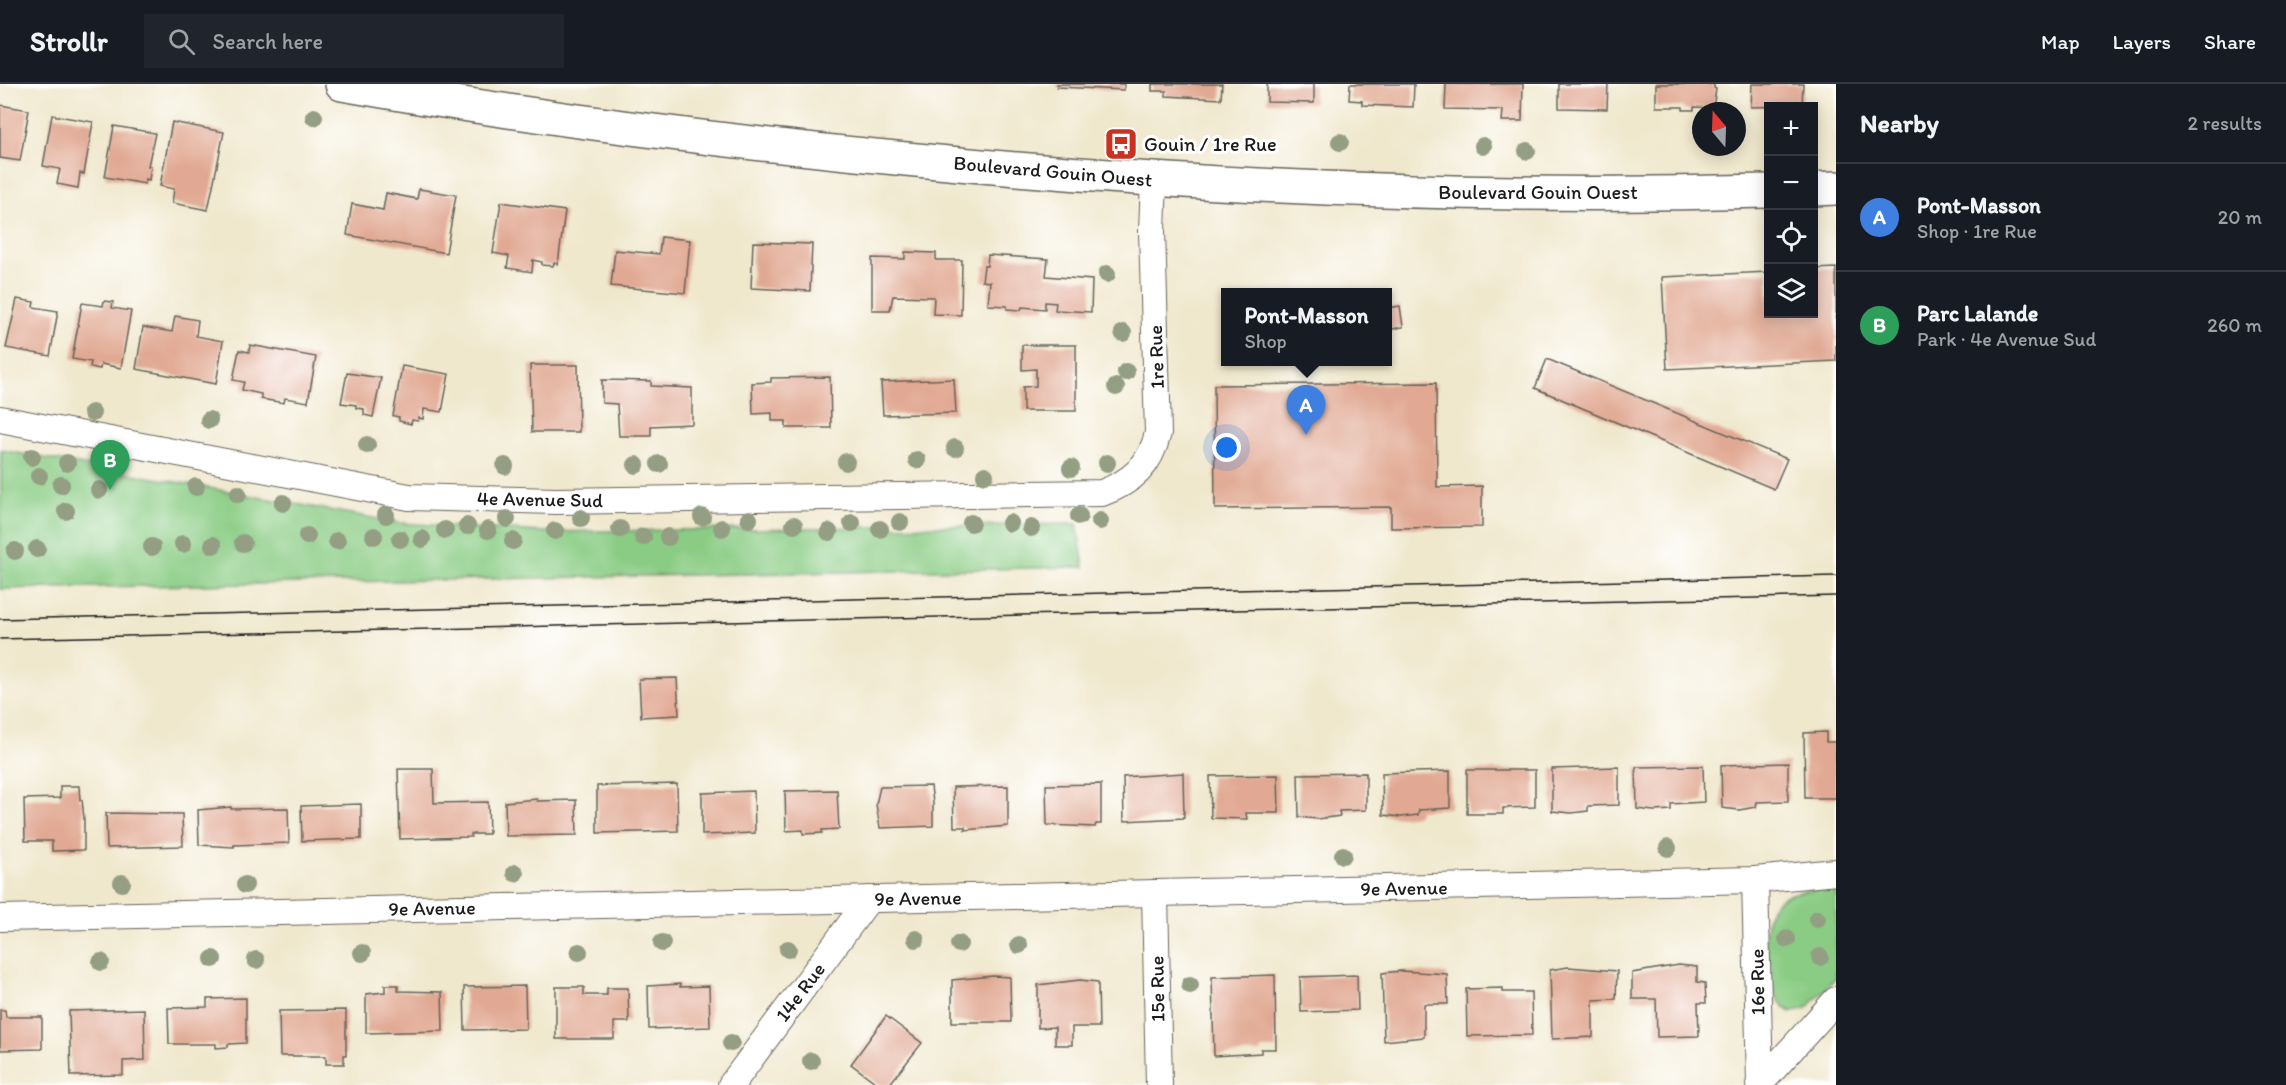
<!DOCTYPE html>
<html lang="en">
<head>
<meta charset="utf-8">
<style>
	body { margin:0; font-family:Itim,sans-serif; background:#20242c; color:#f1f3f6 }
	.controls { position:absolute; right:18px; top:18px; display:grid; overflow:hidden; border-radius:0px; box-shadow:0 3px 15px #0003 }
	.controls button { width:54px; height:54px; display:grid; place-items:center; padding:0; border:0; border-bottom:2px solid #363941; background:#171b24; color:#f1f3f6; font:30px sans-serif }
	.compass { position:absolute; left:1692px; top:18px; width:54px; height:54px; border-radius:50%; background:#171b24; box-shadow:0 3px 15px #0003; rotate:341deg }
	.you { position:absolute; left:1227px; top:364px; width:21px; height:21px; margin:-15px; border:4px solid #fff; border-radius:50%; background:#1a73e8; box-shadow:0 0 0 9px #1a73e833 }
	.badge { display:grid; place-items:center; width:39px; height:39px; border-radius:50%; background:#0f766e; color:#fff; font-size:20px; font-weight:700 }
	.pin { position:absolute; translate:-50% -50px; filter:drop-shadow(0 2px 3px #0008) }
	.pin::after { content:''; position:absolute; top:32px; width:21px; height:18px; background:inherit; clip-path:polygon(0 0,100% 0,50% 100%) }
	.popup { position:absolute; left:1221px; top:204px; width:171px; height:78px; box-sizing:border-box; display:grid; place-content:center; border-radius:0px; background:#171b24; filter:drop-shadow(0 2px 4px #0005); font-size:20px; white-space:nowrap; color:#9ea1a6 }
	.popup b { font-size:22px; color:#f1f3f6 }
	.popup::after { content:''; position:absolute; left:50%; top:100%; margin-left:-12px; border:12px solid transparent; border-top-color:#171b24 }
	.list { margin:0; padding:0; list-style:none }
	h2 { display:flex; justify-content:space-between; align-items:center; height:78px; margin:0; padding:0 24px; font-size:26px }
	h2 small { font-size:20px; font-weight:400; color:#9ea1a6 }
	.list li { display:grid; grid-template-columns:39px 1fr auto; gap:18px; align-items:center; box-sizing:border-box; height:108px; padding:0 24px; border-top:2px solid #363941 }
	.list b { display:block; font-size:22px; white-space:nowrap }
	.list p { margin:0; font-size:20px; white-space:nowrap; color:#9ea1a6 }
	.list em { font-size:20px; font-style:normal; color:#9ea1a6 }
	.icon { flex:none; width:33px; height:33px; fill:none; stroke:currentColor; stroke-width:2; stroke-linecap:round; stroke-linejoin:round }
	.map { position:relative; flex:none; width:1836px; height:1001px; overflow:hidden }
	header { display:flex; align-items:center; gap:36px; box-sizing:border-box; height:84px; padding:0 30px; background:#171b24; border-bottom:2px solid #363941 }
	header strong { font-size:28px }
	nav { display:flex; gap:33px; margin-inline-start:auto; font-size:21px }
	.search { width:420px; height:54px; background:#20242c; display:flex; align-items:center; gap:15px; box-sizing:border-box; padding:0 21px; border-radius:0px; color:#9ea1a6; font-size:22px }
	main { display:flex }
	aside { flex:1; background:#171b24 }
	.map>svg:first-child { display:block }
</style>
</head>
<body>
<header>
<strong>Strollr</strong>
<div class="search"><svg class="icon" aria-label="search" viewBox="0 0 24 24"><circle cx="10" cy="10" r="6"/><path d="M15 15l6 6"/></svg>Search here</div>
<nav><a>Map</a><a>Layers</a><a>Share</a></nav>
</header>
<main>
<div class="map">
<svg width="1836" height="1001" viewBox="0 0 1836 1001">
	<rect width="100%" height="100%" fill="#fff"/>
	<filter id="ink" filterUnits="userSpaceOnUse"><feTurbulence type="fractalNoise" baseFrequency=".0167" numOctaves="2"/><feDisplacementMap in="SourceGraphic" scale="12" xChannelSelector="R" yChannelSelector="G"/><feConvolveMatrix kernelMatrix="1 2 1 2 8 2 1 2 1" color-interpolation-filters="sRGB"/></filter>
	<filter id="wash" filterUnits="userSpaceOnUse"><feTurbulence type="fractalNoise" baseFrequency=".008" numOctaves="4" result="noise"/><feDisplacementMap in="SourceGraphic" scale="24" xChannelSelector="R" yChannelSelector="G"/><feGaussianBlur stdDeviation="1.35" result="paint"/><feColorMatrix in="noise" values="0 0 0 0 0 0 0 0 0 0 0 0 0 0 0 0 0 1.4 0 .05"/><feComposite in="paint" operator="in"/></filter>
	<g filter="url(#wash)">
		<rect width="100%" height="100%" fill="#f0e8cd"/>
		<g fill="#8acc84" stroke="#537450" stroke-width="1.5">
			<path d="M1,366L400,439L541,448L1077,440L1084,483L0,505Z"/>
			<path d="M1836,803V893L1807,924L1791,928C1786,924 1780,920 1778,915C1767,896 1759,837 1774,820C1789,805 1817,806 1836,803Z"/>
		</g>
		<g id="blocks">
			<g fill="#e1a993">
				<path d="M1057,0H1124V6L1057,3Z"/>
				<path d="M1152,0H1222L1221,15L1166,12V7H1152Z"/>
				<path d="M1267,0H1314V19L1267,18Z"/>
				<path d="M1350,0H1414L1413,23L1362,21V17L1349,16Z"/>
				<path d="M1446,0H1523L1522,37H1502L1503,26L1445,25Z"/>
				<path d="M1559,0H1608L1607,25L1559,24Z"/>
				<path d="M1656,0H1714V4L1716,5L1713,24L1694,23V26H1683V23H1656Z"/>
				<path d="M1752,0H1803L1802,22L1751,23Z"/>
				<path d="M0,21L29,26L20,77L0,74Z"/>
				<path d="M52,31L93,38L84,90L80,89L78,104L57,100L60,85L43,82Z"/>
				<path d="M172,38L224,48L208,126L172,119L174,105L160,102Z"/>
				<path d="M114,42L155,49L148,82H151L149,96L146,95L145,100L105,93Z"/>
				<path d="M419,105L456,111L446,169L347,151L352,120L383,126L386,109L417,115Z"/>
				<path d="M501,118L565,127L558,180L554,179L553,182L542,181V178L533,176L532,188L507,184L509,172L493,169Z"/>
				<path d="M661,153L690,156L685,209L611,202L615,166L659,170Z"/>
				<path d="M753,158L812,160L810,207L751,204Z"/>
				<path d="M905,168L936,169V176H962L961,231L933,230L934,213L893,212L890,226H872V174L905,175Z"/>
				<path d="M988,171L1048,175L1046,192L1092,196L1091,228L1055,226L1056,219L1045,218V225L1022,223L1021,226L1007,225V222L988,221L990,198L982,197L984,182H987Z"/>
				<path d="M1836,184V277L1667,285L1662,193L1768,188V230H1814V185Z"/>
				<path d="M17,215L34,218L33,223L58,227L50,272L6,264Z"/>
				<path d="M104,217L113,218L112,224L131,227L121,284L101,280L100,285L90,283L91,278L72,275L82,219L103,222Z"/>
				<path d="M1400,222L1403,243L1387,246V224Z"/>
				<path d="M175,232L198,236L196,252L223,257L216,300L136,285L143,243L172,248Z"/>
				<path d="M250,261L316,273L308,318L285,314L284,319L261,315V310L242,306L244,298L233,296L239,266L249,268Z"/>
				<path d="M1022,261H1076V327H1023V303L1036,302V285L1022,286Z"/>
				<path d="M1547,275L1787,375L1774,405L1535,304Z"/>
				<path d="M530,281H578L579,348H532Z"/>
				<path d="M402,282L449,290L442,328L424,325L423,335L419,334L418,337L412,336L411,340L399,337V333L393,332Z"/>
				<path d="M347,289L381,294L373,333L364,331V325L356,324V321L341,319Z"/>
				<path d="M830,293L831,344H786V337H772V329L753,330L752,299L771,298V294Z"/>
				<path d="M954,295L956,329L883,331L881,298Z"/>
				<path d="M602,296L651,297V302L692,304V340L651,342V352H619L617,320L602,319Z"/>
				<path d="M1436,299L1437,403L1482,402V443L1391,444V423L1215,425L1214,301Z"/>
				<path d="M677,594L679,631L641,633L639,595Z"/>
				<path d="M1826,648V658H1836V714H1805L1804,649Z"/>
				<path d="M1788,679V717L1757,718L1756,723L1739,726L1722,724L1721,681Z"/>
				<path d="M1703,682L1704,718L1671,720V726L1654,727L1637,725L1636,683Z"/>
				<path d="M1619,683V721L1588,722V727L1571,729L1552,727V685Z"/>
				<path d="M398,685H433L434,719L488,718L489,750H471V753L400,755Z"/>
				<path d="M1467,686H1535V723L1503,724V730H1467Z"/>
				<path d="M1450,687V724L1419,726L1418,731L1401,733L1383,731L1382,689Z"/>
				<path d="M1183,689L1184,734L1124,737L1123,693Z"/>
				<path d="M1366,689V726L1339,727L1340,732L1317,735L1299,733L1298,690Z"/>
				<path d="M1278,691L1279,729H1246L1247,735L1211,734L1210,692Z"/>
				<path d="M677,700L678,747L597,749V702Z"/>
				<path d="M1101,700V740H1096L1095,743L1047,741L1046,701Z"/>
				<path d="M60,702H79L80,716H82L84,735V766L52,767V757H25L24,715L60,714Z"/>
				<path d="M931,702L933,719V742L880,744L876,720L880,703Z"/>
				<path d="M1008,702V742L965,746V743H954L953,703Z"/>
				<path d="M837,706L839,745L822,746V749L803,750V746L786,747L785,707Z"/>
				<path d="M754,707L755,749L702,751V709Z"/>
				<path d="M537,715V717L576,716L577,751L506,752L505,718Z"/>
				<path d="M361,720V755L302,757L301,722Z"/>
				<path d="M231,723V725L288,724L289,759L234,761V763L199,761L198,726Z"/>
				<path d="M106,729L182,730L183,762L107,764Z"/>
				<path d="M1679,881L1697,883V898L1705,899L1706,919H1698L1699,952L1657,953L1656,915H1632V889Z"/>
				<path d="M1568,883L1617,887L1616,915L1593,916V953L1552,955L1550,886Z"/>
				<path d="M1401,887L1447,890L1448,920H1424V953L1384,957L1382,889Z"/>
				<path d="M1275,891L1276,965H1261V969L1214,972L1212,893Z"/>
				<path d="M1357,891L1358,926L1301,928L1300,893Z"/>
				<path d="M993,892L1010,893L1011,938H952V896Z"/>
				<path d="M1080,896L1098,898L1099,943H1072V961H1055V943L1038,944V901Z"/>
				<path d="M680,900V903L709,902L710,943L649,945L648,902Z"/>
				<path d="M385,901H398V907L442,908L443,947L366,949V910L385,908Z"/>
				<path d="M525,902L526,945L465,946L464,903Z"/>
				<path d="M556,903H584V911H607V904H628L629,938H614V955H556Z"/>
				<path d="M1503,904V908H1531L1532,951L1467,952L1466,905Z"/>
				<path d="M246,914V959L228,960V963L216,964V960H169L168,924L207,923V915Z"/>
				<path d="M144,925L145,976L123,977V991L71,992L69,927Z"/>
				<path d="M0,926H5L6,933H42V965L0,966Z"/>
				<path d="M346,926V971H344V980H326V972H280L279,927Z"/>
				<path d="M886,932L922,959L889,1001H879L851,980Z"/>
			</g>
		</g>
	</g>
	<g filter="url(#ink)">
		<use href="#blocks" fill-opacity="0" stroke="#66635a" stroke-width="1.5"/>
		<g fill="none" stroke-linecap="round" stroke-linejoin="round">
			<defs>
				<g id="minor">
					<path d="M0,335L409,413L556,417L1102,409C1133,397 1150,382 1158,349L1152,147L1154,96"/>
					<path d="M1755,796L1760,1000"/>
					<path d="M1155,809L1159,1001"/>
					<path d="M0,834L1755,796L1836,788"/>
					<path d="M731,1001L869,815"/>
					<path d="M1759,1001L1836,916"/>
				</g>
				<g id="secondary">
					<path d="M342,0C529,33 717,57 906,75C1192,103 1481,115 1768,107"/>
					<path d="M1814,105L1836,104"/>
				</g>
			</defs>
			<use href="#minor" stroke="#66635a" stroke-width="28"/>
			<use href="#secondary" stroke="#66635a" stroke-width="36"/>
			<use href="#minor" stroke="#fff" stroke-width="26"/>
			<use href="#secondary" stroke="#fff" stroke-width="33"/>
			<g stroke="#1c1c1c" stroke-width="1.5">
				<path d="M0,535L1836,492"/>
				<path d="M0,555L1836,512"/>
			</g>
		</g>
		<g fill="#949e83">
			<circle cx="314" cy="33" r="9"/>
			<circle cx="1340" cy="58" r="9"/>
			<circle cx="1483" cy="62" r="9"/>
			<circle cx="1527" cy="67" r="9"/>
			<circle cx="1107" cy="190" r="9"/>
			<circle cx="1123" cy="249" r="9"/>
			<circle cx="1126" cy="288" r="9"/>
			<circle cx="1116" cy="303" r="9"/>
			<circle cx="92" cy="329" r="9"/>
			<circle cx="209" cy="336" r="9"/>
			<circle cx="367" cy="361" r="9"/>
			<circle cx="955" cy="364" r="9"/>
			<circle cx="32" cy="373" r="9"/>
			<circle cx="917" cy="376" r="9"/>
			<circle cx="846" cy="378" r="9"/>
			<circle cx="67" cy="379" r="9"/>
			<circle cx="1107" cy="379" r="9"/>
			<circle cx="659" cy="380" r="9"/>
			<circle cx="636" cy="381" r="9"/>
			<circle cx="505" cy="382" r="9"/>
			<circle cx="1071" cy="384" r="9"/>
			<circle cx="985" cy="391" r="9"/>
			<circle cx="39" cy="392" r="9"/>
			<circle cx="61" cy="401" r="9"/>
			<circle cx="196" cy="403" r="9"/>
			<circle cx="99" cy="406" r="9"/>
			<circle cx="238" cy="410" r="9"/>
			<circle cx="283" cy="419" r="9"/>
			<circle cx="66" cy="427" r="9"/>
			<circle cx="386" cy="431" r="9"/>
			<circle cx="1079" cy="432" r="9"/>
			<circle cx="702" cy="433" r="9"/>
			<circle cx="581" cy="434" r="9"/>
			<circle cx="507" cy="435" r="9"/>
			<circle cx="749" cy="435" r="9"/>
			<circle cx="1100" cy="437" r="9"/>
			<circle cx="900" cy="438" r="9"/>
			<circle cx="852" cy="439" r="9"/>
			<circle cx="971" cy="439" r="9"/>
			<circle cx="1010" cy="439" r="9"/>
			<circle cx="794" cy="441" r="9"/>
			<circle cx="467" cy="442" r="9"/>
			<circle cx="722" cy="444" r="9"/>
			<circle cx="1031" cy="444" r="9"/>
			<circle cx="620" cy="445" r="9"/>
			<circle cx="880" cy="445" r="9"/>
			<circle cx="445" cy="446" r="9"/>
			<circle cx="488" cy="446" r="9"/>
			<circle cx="555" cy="447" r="9"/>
			<circle cx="829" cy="448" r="9"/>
			<circle cx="307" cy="452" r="9"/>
			<circle cx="374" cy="452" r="9"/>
			<circle cx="643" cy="453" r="9"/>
			<circle cx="668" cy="453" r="9"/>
			<circle cx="400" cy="455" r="9"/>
			<circle cx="422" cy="455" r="9"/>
			<circle cx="337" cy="457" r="9"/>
			<circle cx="513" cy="457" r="9"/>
			<circle cx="243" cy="459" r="9"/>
			<circle cx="183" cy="460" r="9"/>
			<circle cx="213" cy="461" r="9"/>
			<circle cx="152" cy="463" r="9"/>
			<circle cx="37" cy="465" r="9"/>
			<circle cx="15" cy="467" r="9"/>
			<circle cx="1668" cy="764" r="9"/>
			<circle cx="1343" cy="771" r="9"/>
			<circle cx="515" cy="789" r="9"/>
			<circle cx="122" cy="799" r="9"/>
			<circle cx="245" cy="801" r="9"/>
			<circle cx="1817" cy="835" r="9"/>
			<circle cx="916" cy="855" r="9"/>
			<circle cx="1787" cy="855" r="9"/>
			<circle cx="662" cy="859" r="9"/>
			<circle cx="959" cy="860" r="9"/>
			<circle cx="1019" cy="861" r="9"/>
			<circle cx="788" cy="865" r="9"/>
			<circle cx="579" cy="868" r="9"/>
			<circle cx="362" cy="869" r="9"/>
			<circle cx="1820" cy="873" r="9"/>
			<circle cx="213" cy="875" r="9"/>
			<circle cx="256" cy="876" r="9"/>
			<circle cx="101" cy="878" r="9"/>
			<circle cx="1190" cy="901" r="9"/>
			<circle cx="731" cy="959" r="9"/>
			<circle cx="811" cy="977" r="9"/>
		</g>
	</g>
	<defs>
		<symbol id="bus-square" viewBox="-11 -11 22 22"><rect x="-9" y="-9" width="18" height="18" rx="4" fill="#c8321e" stroke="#fff"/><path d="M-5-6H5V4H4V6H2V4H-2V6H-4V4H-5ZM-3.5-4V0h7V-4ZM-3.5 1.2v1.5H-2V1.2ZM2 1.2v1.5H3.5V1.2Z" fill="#fff"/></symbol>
	</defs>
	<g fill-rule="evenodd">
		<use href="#bus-square" x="1102" y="41" width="38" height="38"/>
	</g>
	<g text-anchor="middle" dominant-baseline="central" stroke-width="6" stroke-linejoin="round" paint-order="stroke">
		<g font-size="20" fill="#1c1c1c" stroke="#fff" text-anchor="start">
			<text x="1144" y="60">Gouin / 1re Rue</text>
		</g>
		<g font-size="20" fill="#1c1c1c" stroke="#fff">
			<text transform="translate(1053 87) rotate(5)">Boulevard Gouin Ouest</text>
			<text x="1538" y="108">Boulevard Gouin Ouest</text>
			<text transform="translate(1156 273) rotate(-92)">1re Rue</text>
			<text transform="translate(540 415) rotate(1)">4e Avenue Sud</text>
			<text transform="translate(1404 804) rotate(-1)">9e Avenue</text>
			<text transform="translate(918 814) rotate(-1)">9e Avenue</text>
			<text transform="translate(432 824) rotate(-1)">9e Avenue</text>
			<text transform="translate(1757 898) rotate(-91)">16e Rue</text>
			<text transform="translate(1157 905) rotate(-91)">15e Rue</text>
			<text transform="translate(800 908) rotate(-53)">14e Rue</text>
		</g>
	</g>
</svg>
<div class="controls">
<button>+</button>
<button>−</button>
<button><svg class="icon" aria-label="locate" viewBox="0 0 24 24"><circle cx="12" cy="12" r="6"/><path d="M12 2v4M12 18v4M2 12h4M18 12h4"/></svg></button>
<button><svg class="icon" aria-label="layers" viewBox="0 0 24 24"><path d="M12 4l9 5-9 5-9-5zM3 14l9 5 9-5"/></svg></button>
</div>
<svg class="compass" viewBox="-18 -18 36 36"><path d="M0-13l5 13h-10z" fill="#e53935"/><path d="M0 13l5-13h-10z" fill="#9ea1a6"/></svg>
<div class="you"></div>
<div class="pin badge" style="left:1306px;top:351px;background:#3f7fe0">A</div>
<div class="popup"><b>Pont-Masson</b>Shop</div>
<div class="pin badge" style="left:110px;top:406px;background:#2e9e5b">B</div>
</div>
<aside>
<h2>Nearby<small>2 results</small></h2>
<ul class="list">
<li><span class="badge" style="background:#3f7fe0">A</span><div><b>Pont-Masson</b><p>Shop · 1re Rue</p></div><em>20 m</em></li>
<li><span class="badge" style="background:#2e9e5b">B</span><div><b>Parc Lalande</b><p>Park · 4e Avenue Sud</p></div><em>260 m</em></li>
</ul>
</aside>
</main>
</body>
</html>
